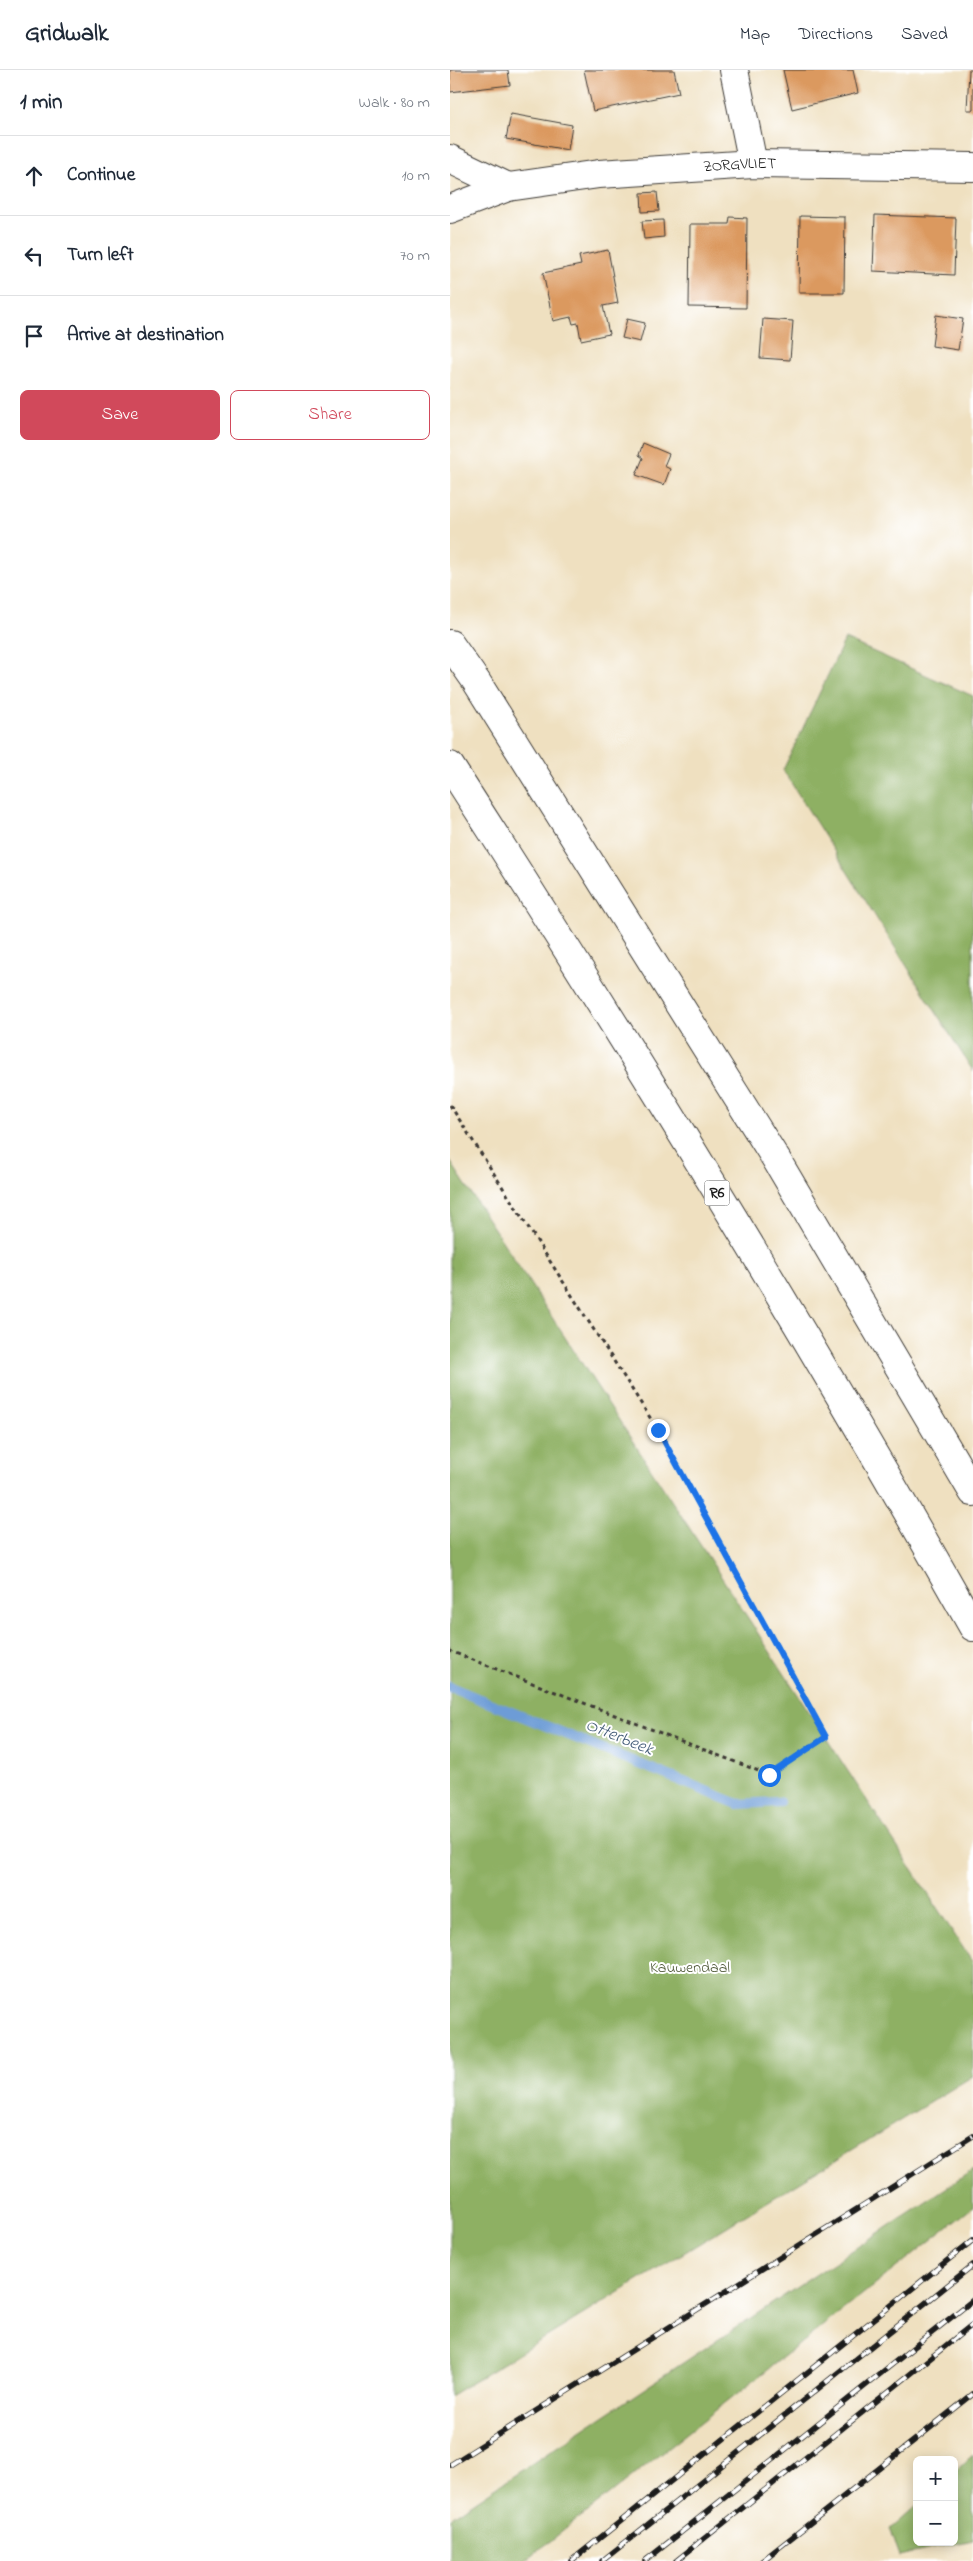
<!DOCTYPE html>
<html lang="en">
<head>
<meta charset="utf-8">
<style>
	body { margin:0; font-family:"Indie Flower",sans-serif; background:#f2f2f3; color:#1f2937 }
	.controls { position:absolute; right:15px; bottom:15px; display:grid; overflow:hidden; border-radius:8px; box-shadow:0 2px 12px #0003 }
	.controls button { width:45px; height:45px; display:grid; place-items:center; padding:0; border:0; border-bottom:1px solid #e0e1e3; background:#fff; color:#1f2937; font:25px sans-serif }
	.stop { position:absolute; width:15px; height:15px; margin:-11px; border:4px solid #1a73e8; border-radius:50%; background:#fff }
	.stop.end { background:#1a73e8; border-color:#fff; box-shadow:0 1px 5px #0008 }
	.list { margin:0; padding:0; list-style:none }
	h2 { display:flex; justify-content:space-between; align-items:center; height:65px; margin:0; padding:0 20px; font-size:21px }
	h2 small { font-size:16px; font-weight:400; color:#747a83 }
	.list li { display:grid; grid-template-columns:32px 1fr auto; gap:15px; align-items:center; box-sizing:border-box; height:80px; padding:0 20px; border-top:1px solid #e0e1e3 }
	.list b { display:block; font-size:19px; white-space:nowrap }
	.list em { font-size:16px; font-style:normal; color:#747a83 }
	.actions { display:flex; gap:10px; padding:15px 20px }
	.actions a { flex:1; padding:11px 0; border:1px solid #d1495b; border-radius:8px; text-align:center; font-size:18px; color:#d1495b }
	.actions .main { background:#d1495b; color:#fff }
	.icon { flex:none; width:28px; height:28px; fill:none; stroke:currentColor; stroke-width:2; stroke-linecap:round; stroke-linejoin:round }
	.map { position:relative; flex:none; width:523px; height:2491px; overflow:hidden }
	header { display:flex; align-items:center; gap:30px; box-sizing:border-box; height:70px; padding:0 25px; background:#fff; border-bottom:1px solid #e0e1e3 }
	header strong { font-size:24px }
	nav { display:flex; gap:28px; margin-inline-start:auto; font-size:18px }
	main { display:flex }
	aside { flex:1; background:#fff }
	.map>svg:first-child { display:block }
</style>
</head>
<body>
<header>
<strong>Gridwalk</strong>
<nav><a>Map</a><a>Directions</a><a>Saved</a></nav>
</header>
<main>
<aside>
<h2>1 min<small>Walk · 80 m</small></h2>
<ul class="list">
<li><svg class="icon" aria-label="ahead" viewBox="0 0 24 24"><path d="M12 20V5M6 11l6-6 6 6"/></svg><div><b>Continue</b></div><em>10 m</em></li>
<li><svg class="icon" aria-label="left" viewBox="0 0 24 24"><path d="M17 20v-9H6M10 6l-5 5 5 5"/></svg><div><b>Turn left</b></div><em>70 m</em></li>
<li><svg class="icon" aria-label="arrive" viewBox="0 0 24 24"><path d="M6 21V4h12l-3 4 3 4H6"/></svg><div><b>Arrive at destination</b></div></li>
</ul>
<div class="actions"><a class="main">Save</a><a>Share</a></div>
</aside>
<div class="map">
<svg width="523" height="2491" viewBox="0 0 523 2491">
	<rect width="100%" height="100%" fill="#fff"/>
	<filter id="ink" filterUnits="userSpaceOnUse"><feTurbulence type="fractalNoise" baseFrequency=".02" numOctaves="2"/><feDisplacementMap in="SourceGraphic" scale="10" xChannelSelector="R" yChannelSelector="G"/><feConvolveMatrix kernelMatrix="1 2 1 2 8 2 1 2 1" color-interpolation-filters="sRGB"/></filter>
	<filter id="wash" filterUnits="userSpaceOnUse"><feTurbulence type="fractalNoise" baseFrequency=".0096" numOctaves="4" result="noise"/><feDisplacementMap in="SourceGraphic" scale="20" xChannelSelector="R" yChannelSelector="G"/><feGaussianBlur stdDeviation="1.12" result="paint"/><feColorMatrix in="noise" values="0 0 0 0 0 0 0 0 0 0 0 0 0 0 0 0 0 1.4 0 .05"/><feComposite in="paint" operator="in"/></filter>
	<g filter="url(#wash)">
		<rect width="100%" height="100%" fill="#efe0c0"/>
		<g fill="#8eb064" stroke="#556640">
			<path d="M395,569L523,626V1001L333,700Z"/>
			<path d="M0,1091L523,1893V2006L0,2326Z"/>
			<path d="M523,2100V2137L75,2491H0V2448Z"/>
			<path d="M523,2385V2470L450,2486L440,2459L467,2435V2472H504V2402Z"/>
		</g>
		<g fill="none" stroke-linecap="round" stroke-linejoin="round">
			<path stroke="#6d9cd6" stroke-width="10" d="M0,1617L288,1734L329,1732"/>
		</g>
		<g id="blocks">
			<g fill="#db995e">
				<path d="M0,0H58L60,15L0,22Z"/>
				<path d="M134,0H224L229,23L143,41Z"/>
				<path d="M333,0H403L408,23L342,39Z"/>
				<path d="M519,0H523V40H517Z"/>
				<path d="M61,44L122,55L118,80L56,69Z"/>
				<path d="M207,122L209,141L192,142L191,123Z"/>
				<path d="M425,145L506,148L504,205L423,201Z"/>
				<path d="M350,146L395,147L394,223H349Z"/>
				<path d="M280,147L297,148L296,238L239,237L240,154H279Z"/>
				<path d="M213,150L214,167L194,169L192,151Z"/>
				<path d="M158,180L168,233L153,236L159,264L131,270L128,253L123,254L121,247L103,251L93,203L131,195L129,186Z"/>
				<path d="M486,245L513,249L508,280L482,276Z"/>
				<path d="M177,249L195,253L190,272L172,268Z"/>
				<path d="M313,249L343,251L340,290L310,288Z"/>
				<path d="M193,373L219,384L214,396L220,399L214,415L186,405L193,388L189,385Z"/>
			</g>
		</g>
	</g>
	<g filter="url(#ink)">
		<use href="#blocks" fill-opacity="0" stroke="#3c3935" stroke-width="1"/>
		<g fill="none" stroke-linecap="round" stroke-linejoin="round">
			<defs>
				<g id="minor">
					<path d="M284,0L303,94"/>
					<path d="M0,89L58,117"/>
					<path id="s1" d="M0,139L58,117L149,104L303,94L523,97"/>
				</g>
				<g id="highway">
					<path d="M0,574L26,611L326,1089L523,1422"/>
					<path d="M0,696C182,978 358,1264 523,1557"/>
				</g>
			</defs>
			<use href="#minor" stroke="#3c3935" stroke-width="30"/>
			<use href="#highway" stroke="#3c3935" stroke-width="30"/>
			<path stroke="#3c3935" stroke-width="3" stroke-dasharray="4 4" stroke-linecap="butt" d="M0,1035L208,1360L376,1667L319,1705L0,1581"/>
			<use href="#minor" stroke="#fff" stroke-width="28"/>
			<use href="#highway" stroke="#fff" stroke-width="28"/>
			<defs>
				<g id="rail">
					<path d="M0,2395L523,2066"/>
					<path d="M121,2491L523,2170"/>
					<path d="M152,2491L523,2195"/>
					<path d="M195,2491L523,2230"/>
					<path d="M226,2491L523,2254"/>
					<path d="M312,2491L523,2324"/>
				</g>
			</defs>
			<use href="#rail" stroke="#1c1c1c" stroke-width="5.5"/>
			<use href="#rail" stroke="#fff" stroke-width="4" stroke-dasharray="11" stroke-linecap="butt"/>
		</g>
	</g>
	<g fill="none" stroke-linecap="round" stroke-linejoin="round" filter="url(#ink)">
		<path stroke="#1a73e8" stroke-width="6" d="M208,1360L376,1667L319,1705"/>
	</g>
	<g text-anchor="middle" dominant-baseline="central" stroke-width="4" stroke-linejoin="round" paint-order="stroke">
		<rect fill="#fff" stroke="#606060" stroke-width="1" x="254.5" y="1110.5" width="25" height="25" rx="4"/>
		<g font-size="15" font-weight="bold" fill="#1c1c1c">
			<text x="267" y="1123">R6</text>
		</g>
		<g font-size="16" fill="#1c1c1c" stroke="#fff">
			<text stroke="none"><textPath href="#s1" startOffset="295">ZORGVLIET</textPath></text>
		</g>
		<g font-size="16" fill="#515a3a" stroke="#fff">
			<text x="240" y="1898">Kauwendaal</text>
		</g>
		<g font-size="18" font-style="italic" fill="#445c79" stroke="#fff">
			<text transform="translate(169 1668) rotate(22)">Otterbeek</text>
		</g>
	</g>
</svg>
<div class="controls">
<button>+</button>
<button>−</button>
</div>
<div class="stop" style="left:319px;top:1705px"></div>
<div class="stop end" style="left:208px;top:1360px"></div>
</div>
</main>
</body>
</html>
